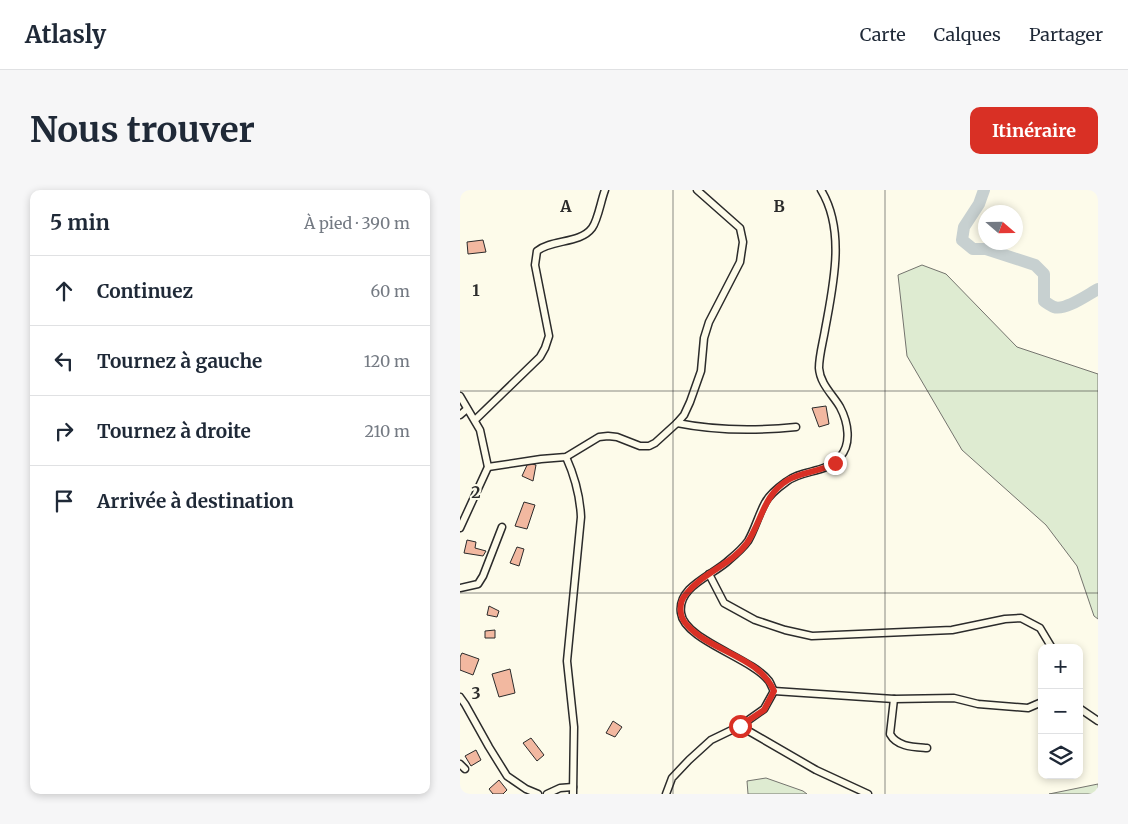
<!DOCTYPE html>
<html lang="fr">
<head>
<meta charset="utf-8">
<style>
	body { margin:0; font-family:Merriweather,serif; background:#f6f6f7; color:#1f2937 }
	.controls { position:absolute; right:15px; bottom:15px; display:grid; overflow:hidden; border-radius:10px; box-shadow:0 2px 8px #0003 }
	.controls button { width:45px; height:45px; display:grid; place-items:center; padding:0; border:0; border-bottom:1px solid #e0e1e3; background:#fff; color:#1f2937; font:25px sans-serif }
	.compass { position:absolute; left:518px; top:15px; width:45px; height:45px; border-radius:50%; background:#fff; box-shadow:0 2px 8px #0003; rotate:110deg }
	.stop { position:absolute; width:15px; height:15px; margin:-11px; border:4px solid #d93025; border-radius:50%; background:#fff }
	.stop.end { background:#d93025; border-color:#fff; box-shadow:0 1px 5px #0008 }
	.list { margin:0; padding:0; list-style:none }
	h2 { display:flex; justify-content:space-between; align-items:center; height:65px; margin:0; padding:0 20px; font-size:21px }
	h2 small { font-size:16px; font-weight:400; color:#747a83 }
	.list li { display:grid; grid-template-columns:32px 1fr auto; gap:15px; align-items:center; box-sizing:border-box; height:70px; padding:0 20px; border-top:1px solid #e0e1e3 }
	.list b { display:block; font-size:19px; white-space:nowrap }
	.list em { font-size:16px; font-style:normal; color:#747a83 }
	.icon { flex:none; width:28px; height:28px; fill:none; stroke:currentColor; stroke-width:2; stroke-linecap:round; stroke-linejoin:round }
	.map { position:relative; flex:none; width:638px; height:604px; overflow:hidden; border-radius:10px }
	header { display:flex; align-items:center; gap:30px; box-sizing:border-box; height:70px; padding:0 25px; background:#fff; border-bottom:1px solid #e0e1e3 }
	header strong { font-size:24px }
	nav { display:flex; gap:28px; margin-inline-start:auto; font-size:18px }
	.intro { display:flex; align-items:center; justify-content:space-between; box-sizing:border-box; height:120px; padding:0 30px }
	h1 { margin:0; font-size:35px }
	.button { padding:12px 22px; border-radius:10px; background:#d93025; color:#fff; font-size:18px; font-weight:700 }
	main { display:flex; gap:30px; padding:0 30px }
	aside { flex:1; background:#fff; border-radius:10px; box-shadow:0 2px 8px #0003 }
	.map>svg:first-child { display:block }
</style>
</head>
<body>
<header>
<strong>Atlasly</strong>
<nav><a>Carte</a><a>Calques</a><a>Partager</a></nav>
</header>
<div class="intro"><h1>Nous trouver</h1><a class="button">Itinéraire</a></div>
<main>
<aside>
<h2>5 min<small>À pied · 390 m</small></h2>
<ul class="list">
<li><svg class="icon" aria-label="ahead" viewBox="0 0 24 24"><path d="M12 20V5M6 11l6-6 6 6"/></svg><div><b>Continuez</b></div><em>60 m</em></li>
<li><svg class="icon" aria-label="left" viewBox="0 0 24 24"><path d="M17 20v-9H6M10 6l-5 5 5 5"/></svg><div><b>Tournez à gauche</b></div><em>120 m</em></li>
<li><svg class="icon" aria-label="right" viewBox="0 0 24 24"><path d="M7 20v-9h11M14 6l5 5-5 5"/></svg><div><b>Tournez à droite</b></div><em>210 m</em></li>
<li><svg class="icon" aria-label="arrive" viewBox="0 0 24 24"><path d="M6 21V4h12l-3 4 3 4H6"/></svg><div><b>Arrivée à destination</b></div></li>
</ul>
</aside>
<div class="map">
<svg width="638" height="604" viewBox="0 0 638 604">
	<rect width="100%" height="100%" fill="#fdfbea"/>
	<g fill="#deebd1" stroke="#74746e">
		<path d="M462,75L486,84L557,157L638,184V429L634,426L617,376L586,335L502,260L447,166L438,85Z"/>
		<path d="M306,588L343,601L347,604H288L287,591Z"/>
		<path d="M638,594V604H589Z"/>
	</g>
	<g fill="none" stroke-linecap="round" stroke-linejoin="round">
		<path stroke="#c7d0d0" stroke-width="12" d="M524,0L519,14L504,37L502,50L513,59H526L575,75L584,84V111C587,113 591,116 594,117C605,121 627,105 638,99"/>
	</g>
	<g fill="#f2b8a0" stroke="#2b2b2b">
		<path d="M23,50L26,62L8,64L7,52Z"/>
		<path d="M366,216L369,234L359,237L352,218Z"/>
		<path d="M68,273L76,275L73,291L62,286Z"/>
		<path d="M64,312L75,315L67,339L55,336Z"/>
		<path d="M7,350L16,352L15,358L26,361L23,366L4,363Z"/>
		<path d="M57,357L64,359L59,376L50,373Z"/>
		<path d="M29,416L39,421L37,427L27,425Z"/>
		<path d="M35,440V448H25V441Z"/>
		<path d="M2,463L19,469L13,485L0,480V467Z"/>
		<path d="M50,479L55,503L39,507L32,484Z"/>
		<path d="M153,531L162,537L155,547L146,543Z"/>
		<path d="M71,548L84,565L77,571L63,553Z"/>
		<path d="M16,560L21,570L11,576L5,566Z"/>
		<path d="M39,590L47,600L43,604H33L29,599Z"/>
	</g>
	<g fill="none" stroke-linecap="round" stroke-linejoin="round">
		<defs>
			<g id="minor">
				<path d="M0,206L20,240L28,277L0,338"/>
				<path d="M0,225L7,219"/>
				<path d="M15,230L80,167L85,158L89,146L75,75L77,61C92,49 120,54 132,38C138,30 141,10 145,0"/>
				<path d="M217,233C257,241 296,241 336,237"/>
				<path d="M106,267C115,287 120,305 121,327L107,471L114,537L113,604"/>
				<path d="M28,277L81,269L106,267L139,247L148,246L157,247L180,256H189L195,253L217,233L224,225L230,212L241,181L244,148L249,132L280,72L283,52L280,38L237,0"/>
				<path d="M249,384L264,413L295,430L325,440L352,446L492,440L545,429L561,428L580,438L592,458"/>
				<path d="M0,398L18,394L23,386L42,337"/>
				<path d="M314,501L434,509L494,508L518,514L568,518L582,512"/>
				<path d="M0,507L5,514L29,557L47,586L66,599L78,604"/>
				<path d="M434,509L430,544C437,557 454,557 467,558"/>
				<path d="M619,518L638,531"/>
				<path d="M280,536L356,580L408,604"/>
				<path d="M0,574L5,579"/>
				<path d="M87,604L100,598L113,597"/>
				<path d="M206,604L212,588L229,570L251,550L280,536L304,519L314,501C312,498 311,494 309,491C292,468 224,450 221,423C217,396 254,385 269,370C275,365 283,358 288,351C295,339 298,326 305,313C309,305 319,297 326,292C342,279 366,284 380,267C392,254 388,232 380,217C373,205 360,194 359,178C359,166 363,152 365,140C373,96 386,41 361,0"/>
			</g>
		</defs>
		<use href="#minor" stroke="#2b2b2b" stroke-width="9"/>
		<use href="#minor" stroke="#fdfbea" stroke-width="6"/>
	</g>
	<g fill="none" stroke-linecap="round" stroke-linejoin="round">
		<path stroke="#d93025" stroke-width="6" d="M280,536L304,520L314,501C299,466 251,462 227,435C219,427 218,413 226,404C242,383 271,375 287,353C302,331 303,305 328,290C343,281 361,282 375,273"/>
	</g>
	<path fill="none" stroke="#2b2b2b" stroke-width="1" stroke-opacity="0.55" d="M213,0V604M425,0V604M0,201H638M0,403H638"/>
	<g font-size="16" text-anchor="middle" font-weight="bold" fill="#2b2b2b" stroke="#fdfbea" stroke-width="4" stroke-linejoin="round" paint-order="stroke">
		<text x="106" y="22">A</text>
		<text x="319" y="22">B</text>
		<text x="16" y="106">1</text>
		<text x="16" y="308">2</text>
		<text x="16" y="509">3</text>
	</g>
</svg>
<div class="controls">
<button>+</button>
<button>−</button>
<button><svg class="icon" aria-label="layers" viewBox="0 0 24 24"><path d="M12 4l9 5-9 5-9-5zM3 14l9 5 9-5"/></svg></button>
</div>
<svg class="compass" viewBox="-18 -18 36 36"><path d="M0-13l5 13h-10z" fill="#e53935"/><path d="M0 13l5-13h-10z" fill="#747a83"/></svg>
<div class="stop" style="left:280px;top:536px"></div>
<div class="stop end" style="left:375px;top:273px"></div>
</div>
</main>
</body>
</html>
